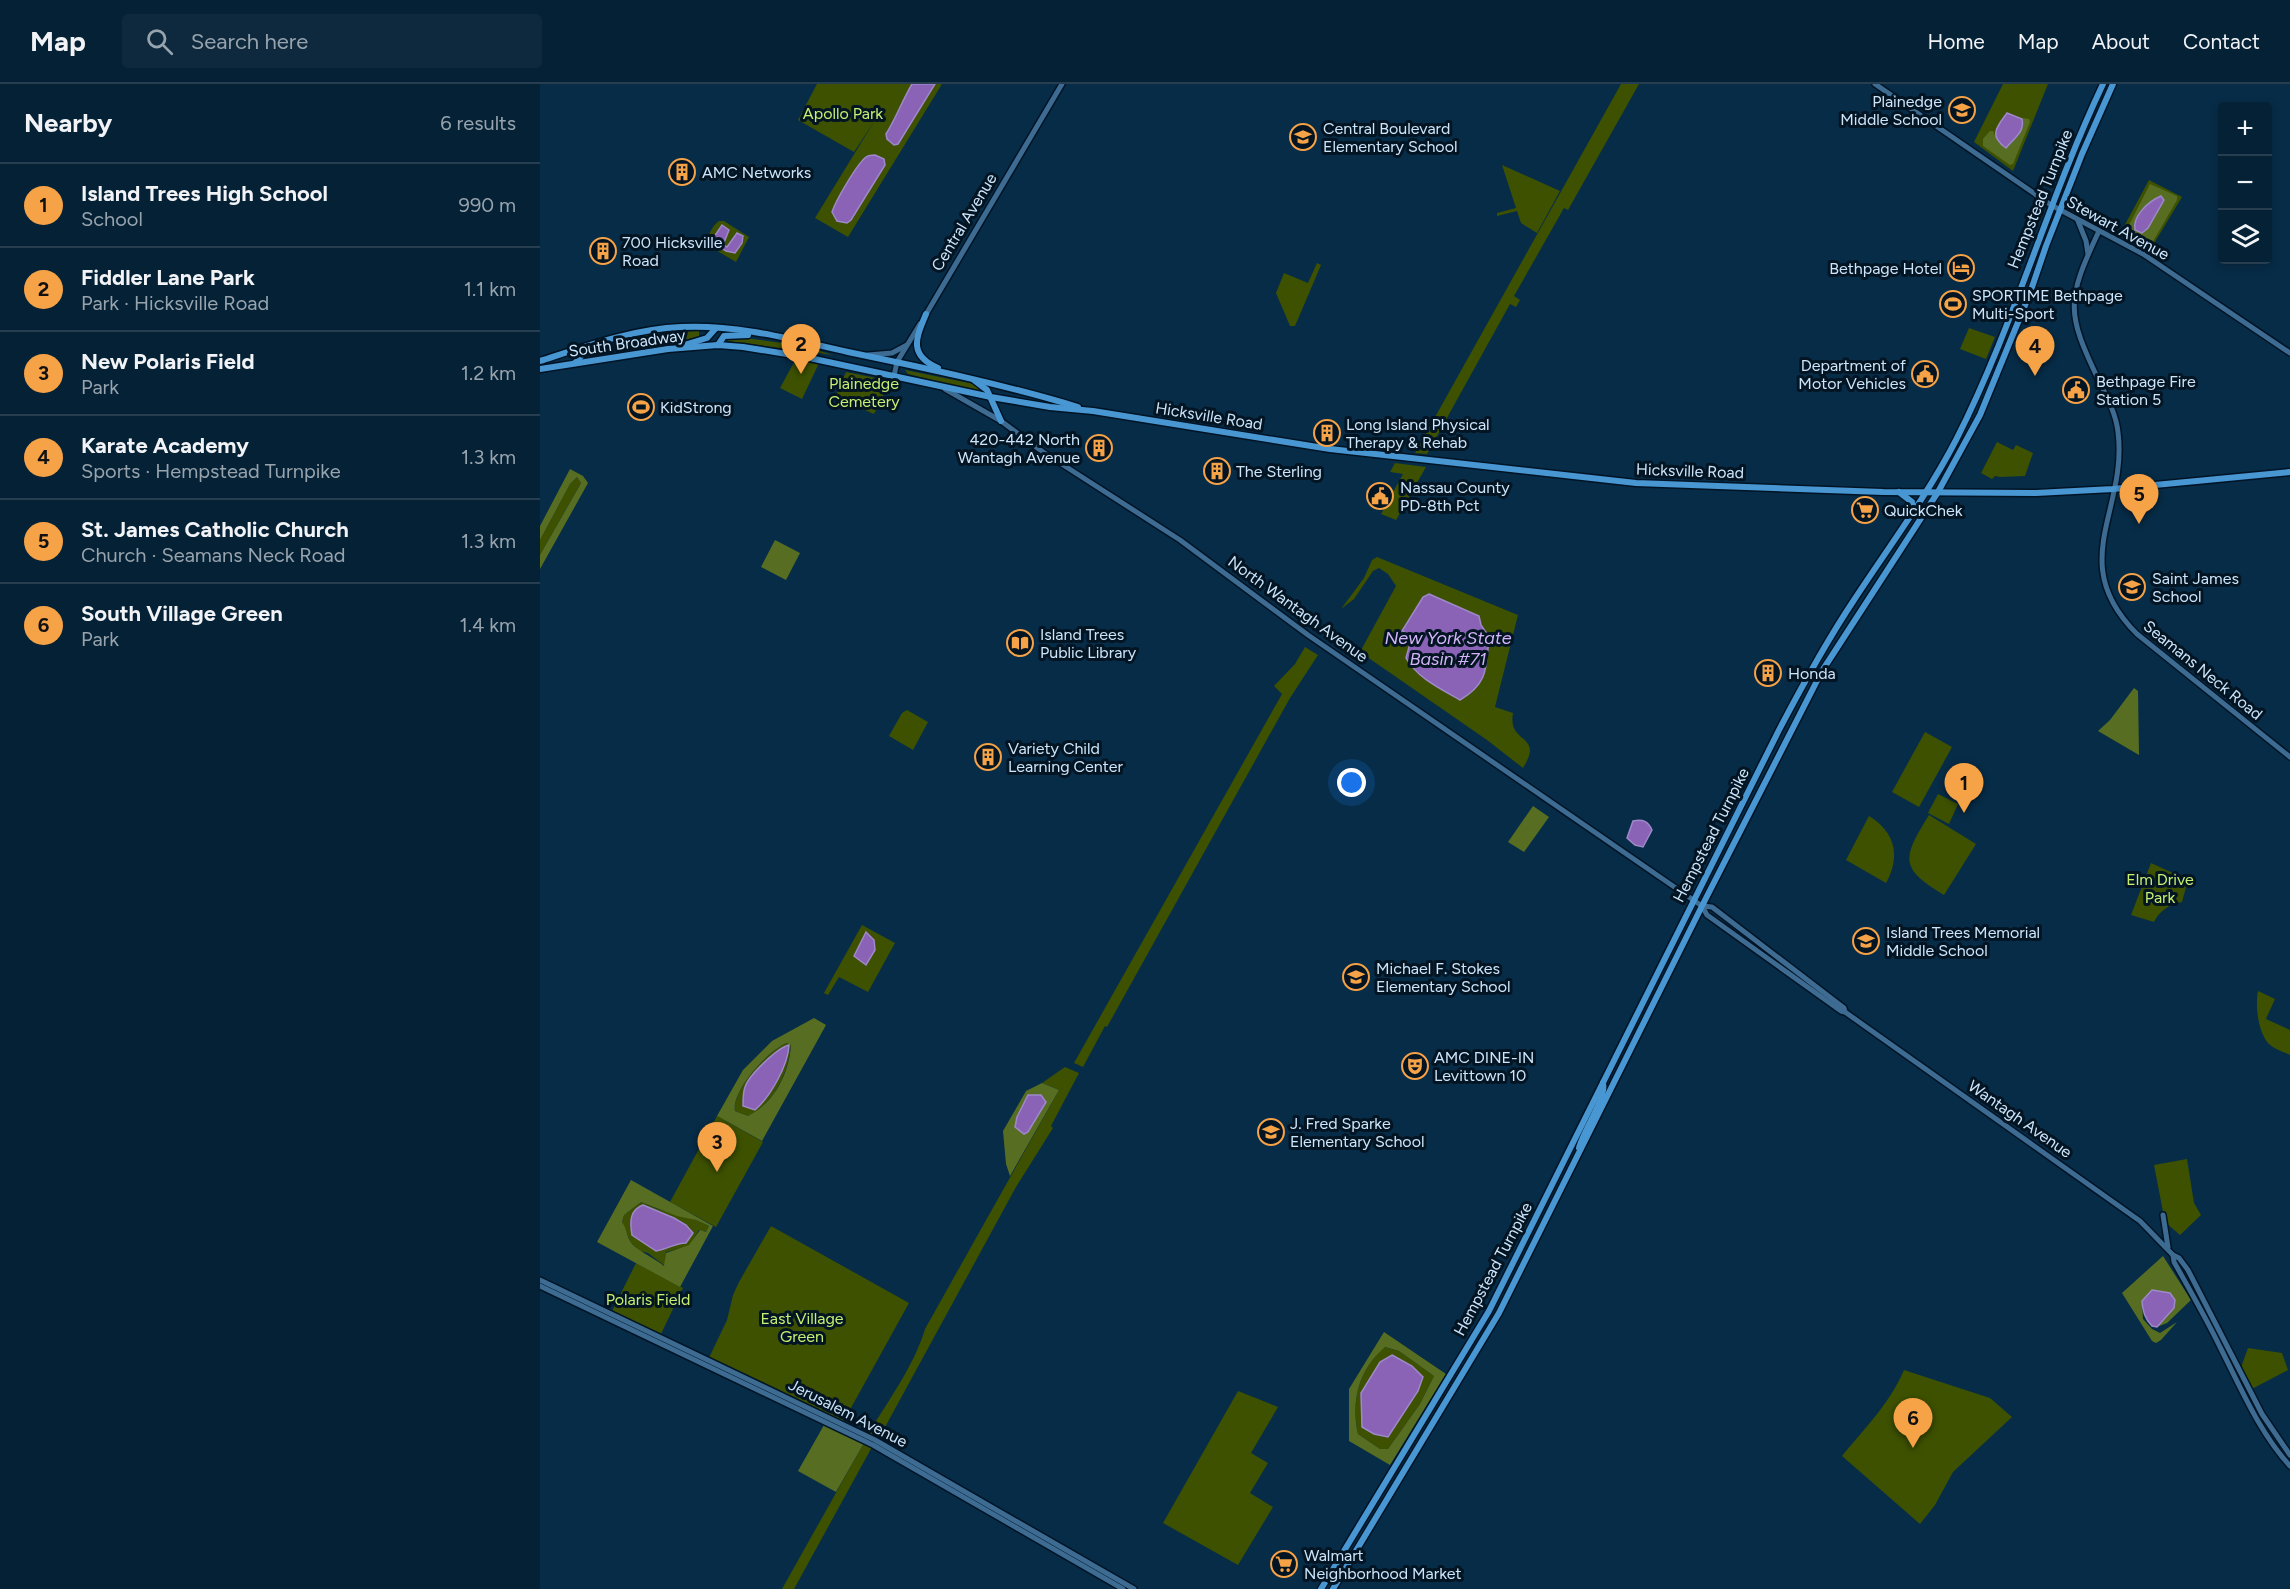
<!DOCTYPE html>
<html lang="en">
<head>
<meta charset="utf-8">
<style>
	body { margin:0; font-family:Figtree,sans-serif; background:#0e293d; color:#f1f3f6 }
	.controls { position:absolute; right:18px; top:18px; display:grid; overflow:hidden; border-radius:6px; box-shadow:0 3px 9px #0003 }
	.controls button { width:54px; height:54px; display:grid; place-items:center; padding:0; border:0; border-bottom:2px solid #263e50; background:#052135; color:#f1f3f6; font:30px sans-serif }
	.you { position:absolute; left:812px; top:699px; width:21px; height:21px; margin:-15px; border:4px solid #fff; border-radius:50%; background:#1a73e8; box-shadow:0 0 0 9px #1a73e833 }
	.badge { display:grid; place-items:center; width:39px; height:39px; border-radius:50%; background:#f6a247; color:#111; font-size:20px; font-weight:700 }
	.pin { position:absolute; translate:-50% -50px; filter:drop-shadow(0 2px 3px #0008) }
	.pin::after { content:''; position:absolute; top:32px; width:21px; height:18px; background:inherit; clip-path:polygon(0 0,100% 0,50% 100%) }
	.list { margin:0; padding:0; list-style:none }
	h2 { display:flex; justify-content:space-between; align-items:center; height:78px; margin:0; padding:0 24px; font-size:26px }
	h2 small { font-size:20px; font-weight:400; color:#97a3ad }
	.list li { display:grid; grid-template-columns:39px 1fr auto; gap:18px; align-items:center; box-sizing:border-box; height:84px; padding:0 24px; border-top:2px solid #263e50 }
	.list b { display:block; font-size:22px; white-space:nowrap }
	.list p { margin:0; font-size:20px; white-space:nowrap; color:#97a3ad }
	.list em { font-size:20px; font-style:normal; color:#97a3ad }
	.icon { flex:none; width:33px; height:33px; fill:none; stroke:currentColor; stroke-width:2; stroke-linecap:round; stroke-linejoin:round }
	.map { position:relative; flex:none; width:1750px; height:1505px; overflow:hidden }
	header { display:flex; align-items:center; gap:36px; box-sizing:border-box; height:84px; padding:0 30px; background:#052135; border-bottom:2px solid #263e50 }
	header strong { font-size:28px }
	nav { display:flex; gap:33px; margin-inline-start:auto; font-size:21px }
	.search { width:420px; height:54px; background:#0e293d; display:flex; align-items:center; gap:15px; box-sizing:border-box; padding:0 21px; border-radius:6px; color:#97a3ad; font-size:22px }
	main { display:flex }
	aside { flex:1; background:#052135 }
	.map>svg:first-child { display:block }
</style>
</head>
<body>
<header>
<strong>Map</strong>
<div class="search"><svg class="icon" aria-label="search" viewBox="0 0 24 24"><circle cx="10" cy="10" r="6"/><path d="M15 15l6 6"/></svg>Search here</div>
<nav><a>Home</a><a>Map</a><a>About</a><a>Contact</a></nav>
</header>
<main>
<aside>
<h2>Nearby<small>6 results</small></h2>
<ul class="list">
<li><span class="badge">1</span><div><b>Island Trees High School</b><p>School</p></div><em>990 m</em></li>
<li><span class="badge">2</span><div><b>Fiddler Lane Park</b><p>Park · Hicksville Road</p></div><em>1.1 km</em></li>
<li><span class="badge">3</span><div><b>New Polaris Field</b><p>Park</p></div><em>1.2 km</em></li>
<li><span class="badge">4</span><div><b>Karate Academy</b><p>Sports · Hempstead Turnpike</p></div><em>1.3 km</em></li>
<li><span class="badge">5</span><div><b>St. James Catholic Church</b><p>Church · Seamans Neck Road</p></div><em>1.3 km</em></li>
<li><span class="badge">6</span><div><b>South Village Green</b><p>Park</p></div><em>1.4 km</em></li>
</ul>
</aside>
<div class="map">
<svg width="1750" height="1505" viewBox="0 0 1750 1505">
	<rect width="100%" height="100%" fill="#072c47"/>
	<g fill="#3d5101">
		<path d="M277,0H372C362,17 356,34 346,50L354,61L358,60L395,0H402L308,153L275,134L335,36L314,68L258,36Z"/>
		<path d="M1081,0H1099L1028,126L1024,124L974,212L980,216L976,223L970,220L887,370L875,369Z"/>
		<path d="M1463,0H1508L1473,87L1434,58Z"/>
		<path d="M962,81L1020,107L997,149L981,139L977,127L957,132V129L976,124Z"/>
		<path d="M1609,96L1642,113L1610,166L1580,150Z"/>
		<path d="M179,137H184L209,153L196,178L169,162C166,153 172,142 179,137Z"/>
		<path d="M777,179L781,181L755,242H750L736,209L744,189L768,199Z"/>
		<path d="M1429,244L1455,253L1446,275L1420,265Z"/>
		<path d="M159,247V253C143,255 91,269 80,258L82,255L101,250Z"/>
		<path d="M198,253L264,262L293,271L188,257V255Z"/>
		<path d="M257,273L280,277L262,315L240,304Z"/>
		<path d="M365,286L434,300L443,309L368,290Z"/>
		<path d="M306,288L351,297L334,330L295,313Z"/>
		<path d="M1457,358L1473,366L1476,361L1493,369L1485,392L1460,393L1455,392L1452,395L1441,389Z"/>
		<path d="M855,379L886,383L856,436L841,430L863,390L850,388Z"/>
		<path d="M37,393L41,399L38,404L0,471V456L30,400Z"/>
		<path d="M837,473L978,531L955,623L973,629C967,661 1005,649 983,684L947,656L820,568L856,502L848,490L839,484L833,487L814,515L801,525L824,494L832,476Z"/>
		<path d="M765,563L778,571L750,614L567,943L565,942L543,983L534,979L742,610L734,602L755,580Z"/>
		<path d="M367,626L388,638L373,666L349,652L362,629Z"/>
		<path d="M1385,648L1412,663L1379,723L1352,708Z"/>
		<path d="M1398,710L1418,720L1409,740L1388,729Z"/>
		<path d="M1389,731L1436,760L1404,811C1358,784 1363,773 1389,731Z"/>
		<path d="M1329,732C1355,748 1361,772 1346,799L1306,776Z"/>
		<path d="M1611,779L1648,796L1642,818C1629,821 1620,826 1614,838L1591,831Z"/>
		<path d="M322,841L355,859L328,908L299,893L288,911L284,909Z"/>
		<path d="M1718,907L1735,915L1726,935L1750,946V971C1743,968 1734,965 1728,959C1718,947 1715,922 1718,907Z"/>
		<path d="M247,959L251,961C248,990 234,1019 208,1032L195,1027C191,1007 229,965 247,959Z"/>
		<path d="M525,983L539,989L511,1042L513,1044L476,1103L338,1356L328,1350C348,1317 374,1282 385,1245L519,1006L502,999Z"/>
		<path d="M177,1032L223,1058L176,1143L130,1118Z"/>
		<path d="M1647,1075L1654,1119L1661,1131L1640,1151L1625,1138L1614,1081Z"/>
		<path d="M101,1118L118,1125L156,1136L169,1142L166,1148L159,1146L149,1162L126,1168L125,1182L108,1169L100,1167L91,1159L82,1138L84,1131Z"/>
		<path d="M231,1142L369,1219L301,1342L167,1278L187,1236L193,1211L199,1198Z"/>
		<path d="M96,1179L143,1204L121,1250L72,1227Z"/>
		<path d="M844,1263L859,1267L894,1292L880,1320L848,1365H840L818,1350C811,1315 818,1288 844,1263Z"/>
		<path d="M1708,1264L1742,1269L1748,1286L1708,1307L1699,1289Z"/>
		<path d="M1364,1286L1450,1314L1472,1333L1413,1388L1395,1421L1380,1440L1302,1372C1325,1344 1350,1319 1364,1286Z"/>
		<path d="M698,1307L738,1323L711,1369L728,1379L710,1409L733,1423L698,1481L623,1439Z"/>
		<path d="M324,1359L332,1363L254,1505H242Z"/>
	</g>
	<g fill="#576e22" fill-rule="evenodd">
		<path d="M1482,34L1489,35L1490,38L1473,80L1470,81L1443,62V55L1450,47H1453L1458,58L1466,64L1479,51Z"/>
		<path d="M1610,100L1637,112V116L1611,161L1608,162L1595,156L1587,145Z"/>
		<path d="M30,385L43,392L48,399L0,485V471L41,399L37,393L30,400L0,456V442Z"/>
		<path d="M235,456L260,469L246,496L221,483Z"/>
		<path d="M1594,604L1598,607L1599,671L1558,647L1570,636Z"/>
		<path d="M993,722L1009,733L984,768L968,758Z"/>
		<path d="M274,934L286,941L222,1057L177,1032L203,986L232,957ZM247,959L251,961C249,990 234,1019 208,1032L195,1027C191,1007 229,965 247,959Z"/>
		<path d="M502,999L519,1006L470,1092L466,1080L463,1047L486,1007Z"/>
		<path d="M91,1096L173,1142L140,1203L57,1158ZM101,1118L137,1132L156,1136L169,1142L166,1148L160,1146L149,1161L126,1169L124,1182C115,1175 99,1167 92,1160C87,1154 87,1145 82,1138L84,1131Z"/>
		<path d="M1623,1172L1651,1216L1627,1239L1617,1243L1634,1224L1602,1217L1603,1235L1612,1245L1620,1249L1637,1238L1621,1256L1616,1259L1612,1257L1582,1209Z"/>
		<path d="M844,1248L906,1290L850,1381L809,1357V1305ZM845,1263L859,1267L894,1292L880,1320L848,1365H840L818,1350C811,1317 818,1286 845,1263Z"/>
		<path d="M284,1341L324,1359L296,1408L258,1387Z"/>
	</g>
	<g fill="#8a62b6" stroke="#9e89ca" stroke-width="1.5">
		<path d="M372,0H395L358,60L354,61L347,55L346,50C356,34 362,17 372,0Z"/>
		<path d="M1467,29L1482,35C1485,48 1474,54 1466,64C1448,51 1457,43 1467,29Z"/>
		<path d="M335,71L344,75L345,81L311,136L307,139L297,137L292,128C296,116 317,80 326,73C329,71 331,71 335,71Z"/>
		<path d="M1621,112L1624,116L1608,144L1602,149L1595,146C1592,132 1609,117 1621,112Z"/>
		<path d="M182,141L189,146L183,161L187,163L197,149L203,152L202,159L195,169L186,167L174,159V153Z"/>
		<path d="M889,510L939,532L941,541L949,553C946,583 949,599 920,616C901,605 877,594 866,574L872,552L862,547L883,513Z"/>
		<path d="M1093,737C1103,735 1108,737 1112,746L1103,763L1095,761L1087,754Z"/>
		<path d="M326,848L334,856L335,866L326,881L314,872Z"/>
		<path d="M249,961C248,982 230,1013 215,1026L203,1022C203,1016 203,1008 205,1003C209,991 237,964 249,961Z"/>
		<path d="M488,1011H501L506,1018L488,1048L484,1050L475,1043L477,1033Z"/>
		<path d="M103,1121L134,1134L146,1141L153,1149L146,1159C135,1159 128,1165 116,1167L92,1151C90,1139 89,1126 103,1121Z"/>
		<path d="M1612,1206L1630,1209L1635,1216L1634,1224L1617,1243L1612,1242C1605,1235 1603,1228 1602,1217Z"/>
		<path d="M852,1271L872,1282L883,1293L878,1307L848,1353L834,1350L822,1343L821,1309L840,1278Z"/>
	</g>
	<g fill="none" stroke-linecap="round" stroke-linejoin="round">
		<defs>
			<g id="secondary">
				<path d="M1335,0L1511,121L1603,170L1750,269"/>
				<path d="M1538,137L1546,157L1548,170"/>
				<path d="M1559,147C1526,217 1526,228 1559,297C1567,313 1576,330 1578,348C1588,427 1525,478 1597,550L1750,673"/>
				<path d="M385,232L522,0"/>
				<path d="M328,271L352,269L367,261"/>
				<path d="M354,292L357,278L380,240"/>
				<path d="M405,305L461,337L503,368L640,456L768,551L1162,822L1167,831L1301,927L1305,928L1600,1137L1633,1171L1634,1178C1650,1206 1666,1234 1680,1263C1701,1304 1719,1348 1750,1382"/>
				<path d="M1162,822L1172,823L1304,924L1305,928"/>
				<path d="M1623,1131L1628,1163"/>
				<path d="M1633,1171L1639,1174L1648,1186L1722,1330L1750,1371"/>
				<path d="M0,1196L335,1356L594,1505"/>
				<path d="M0,1202L333,1361L583,1505"/>
			</g>
			<g id="primary">
				<path d="M386,230C376,254 368,271 398,284"/>
				<path d="M178,261L184,252L208,251"/>
				<path d="M141,262L167,254L176,244"/>
				<path d="M0,277C46,262 93,245 141,243C197,240 254,256 308,268C385,284 462,300 538,323"/>
				<path d="M35,279L50,262"/>
				<path d="M0,285L128,265L178,261L203,263L265,273L451,313L510,323L553,327L790,365L1096,399L1343,408L1496,409L1573,405L1750,388"/>
				<path d="M434,296L447,306L461,337"/>
				<path d="M1359,408L1372,418V427"/>
				<path d="M1039,1064C1043,1047 1067,1013 1063,999"/>
				<path d="M781,1505L949,1227L1239,646C1262,602 1286,558 1314,516C1348,464 1387,412 1416,356C1474,242 1508,116 1563,0"/>
				<path d="M793,1505L959,1229L1162,822L1282,587L1398,408L1440,331L1490,209L1506,162L1542,70L1573,0"/>
			</g>
		</defs>
		<use href="#secondary" stroke="#001426" stroke-width="8"/>
		<use href="#primary" stroke="#001426" stroke-width="9"/>
		<use href="#secondary" stroke="#3d6b91" stroke-width="5"/>
		<use href="#primary" stroke="#4896d2" stroke-width="6"/>
	</g>
	<defs>
		<symbol id="school-ring" viewBox="-11 -11 22 22"><circle r="9.5" fill="#031423" stroke="#f6a247" stroke-width="1.5"/><path d="M0-5L7-2L0 1L-7-2ZM-4 1L0 2.5L4 1V4Q0 6-4 4Z" fill="#f6a247"/></symbol>
		<symbol id="building-ring" viewBox="-11 -11 22 22"><circle r="9.5" fill="#031423" stroke="#f6a247" stroke-width="1.5"/><path d="M-4-6H4V6H1V3H-1V6H-4ZM-2.5-4.3h1.7v1.8h-1.7ZM.8-4.3h1.7v1.8H.8ZM-2.5-1h1.7V.8h-1.7ZM.8-1h1.7V.8H.8Z" fill="#f6a247"/></symbol>
		<symbol id="hotel-ring" viewBox="-11 -11 22 22"><circle r="9.5" fill="#031423" stroke="#f6a247" stroke-width="1.5"/><path d="M-6-4.5h1.5V1H6V5H4.5V3h-9V5H-6ZM-4 0a1.8 1.8 0 1 1 3.6 0ZM.5 0V-2.5h3Q6-2.5 6 0Z" fill="#f6a247"/></symbol>
		<symbol id="stadium-ring" viewBox="-11 -11 22 22"><circle r="9.5" fill="#031423" stroke="#f6a247" stroke-width="1.5"/><path d="M0-5a6.5 5 0 1 0 0 10a6.5 5 0 1 0 0-10ZM-3.5-1.8h7v3.6h-7Z" fill="#f6a247"/></symbol>
		<symbol id="civic-ring" viewBox="-11 -11 22 22"><circle r="9.5" fill="#031423" stroke="#f6a247" stroke-width="1.5"/><path d="M-.6-6.5H3V-4.5H.6V-3L4-1V1h2V6H-6V1h2V-1L-.6-3ZM-1.2 2.5V6h2.4V2.5Z" fill="#f6a247"/></symbol>
		<symbol id="supermarket-ring" viewBox="-11 -11 22 22"><circle r="9.5" fill="#031423" stroke="#f6a247" stroke-width="1.5"/><path d="M-6-5.5h2.5l.6 2H6L4.5 2H-2.5L-4.4-4H-6ZM-1.5 3.2a1.3 1.3 0 1 0 .1 0ZM3 3.2a1.3 1.3 0 1 0 .1 0Z" fill="#f6a247"/></symbol>
		<symbol id="library-ring" viewBox="-11 -11 22 22"><circle r="9.5" fill="#031423" stroke="#f6a247" stroke-width="1.5"/><path d="M-6-4Q-3-5.5-.7-3.5V5Q-3 3-6 4ZM6-4Q3-5.5 .7-3.5V5Q3 3 6 4Z" fill="#f6a247"/></symbol>
		<symbol id="theatre-ring" viewBox="-11 -11 22 22"><circle r="9.5" fill="#031423" stroke="#f6a247" stroke-width="1.5"/><path d="M-5-5.5Q0-4 5-5.5V0Q5 5 0 6Q-5 5-5 0ZM-3.3-2.5H-1v1.5H-3.3ZM1-2.5H3.3v1.5H1ZM-2.8 1Q0 5.5 2.8 1Z" fill="#f6a247"/></symbol>
	</defs>
	<g fill-rule="evenodd">
		<use href="#school-ring" x="1407" y="11" width="30" height="30"/>
		<use href="#school-ring" x="748" y="38" width="30" height="30"/>
		<use href="#building-ring" x="127" y="73" width="30" height="30"/>
		<use href="#building-ring" x="48" y="152" width="30" height="30"/>
		<use href="#hotel-ring" x="1406" y="169" width="30" height="30"/>
		<use href="#stadium-ring" x="1398" y="205" width="30" height="30"/>
		<use href="#civic-ring" x="1370" y="275" width="30" height="30"/>
		<use href="#civic-ring" x="1521" y="291" width="30" height="30"/>
		<use href="#stadium-ring" x="86" y="308" width="30" height="30"/>
		<use href="#building-ring" x="772" y="334" width="30" height="30"/>
		<use href="#building-ring" x="544" y="349" width="30" height="30"/>
		<use href="#building-ring" x="662" y="372" width="30" height="30"/>
		<use href="#civic-ring" x="825" y="397" width="30" height="30"/>
		<use href="#supermarket-ring" x="1310" y="411" width="30" height="30"/>
		<use href="#school-ring" x="1577" y="488" width="30" height="30"/>
		<use href="#library-ring" x="465" y="544" width="30" height="30"/>
		<use href="#building-ring" x="1213" y="574" width="30" height="30"/>
		<use href="#building-ring" x="433" y="658" width="30" height="30"/>
		<use href="#school-ring" x="1311" y="842" width="30" height="30"/>
		<use href="#school-ring" x="801" y="878" width="30" height="30"/>
		<use href="#theatre-ring" x="860" y="967" width="30" height="30"/>
		<use href="#school-ring" x="716" y="1033" width="30" height="30"/>
		<use href="#supermarket-ring" x="729" y="1465" width="30" height="30"/>
	</g>
	<g text-anchor="middle" dominant-baseline="central" stroke-width="6" stroke-linejoin="round" paint-order="stroke">
		<g font-size="16" fill="#cce5fa" stroke="#031423" text-anchor="start">
			<text x="1402" y="17" text-anchor="end">Plainedge<tspan x="1402" dy="18">Middle School</tspan></text>
			<text x="783" y="44">Central Boulevard<tspan x="783" dy="18">Elementary School</tspan></text>
			<text x="162" y="88">AMC Networks</text>
			<text x="82" y="158">700 Hicksville<tspan x="82" dy="18">Road</tspan></text>
			<text x="1402" y="184" text-anchor="end">Bethpage Hotel</text>
			<text x="1432" y="211">SPORTIME Bethpage<tspan x="1432" dy="18">Multi-Sport</tspan></text>
			<text x="1366" y="281" text-anchor="end">Department of<tspan x="1366" dy="18">Motor Vehicles</tspan></text>
			<text x="1556" y="297">Bethpage Fire<tspan x="1556" dy="18">Station 5</tspan></text>
			<text x="120" y="323">KidStrong</text>
			<text x="806" y="340">Long Island Physical<tspan x="806" dy="18">Therapy &amp; Rehab</tspan></text>
			<text x="540" y="355" text-anchor="end">420-442 North<tspan x="540" dy="18">Wantagh Avenue</tspan></text>
			<text x="696" y="387">The Sterling</text>
			<text x="860" y="403">Nassau County<tspan x="860" dy="18">PD-8th Pct</tspan></text>
			<text x="1344" y="426">QuickChek</text>
			<text x="1612" y="494">Saint James<tspan x="1612" dy="18">School</tspan></text>
			<text x="500" y="550">Island Trees<tspan x="500" dy="18">Public Library</tspan></text>
			<text x="1248" y="589">Honda</text>
			<text x="468" y="664">Variety Child<tspan x="468" dy="18">Learning Center</tspan></text>
			<text x="1346" y="848">Island Trees Memorial<tspan x="1346" dy="18">Middle School</tspan></text>
			<text x="836" y="884">Michael F. Stokes<tspan x="836" dy="18">Elementary School</tspan></text>
			<text x="894" y="973">AMC DINE-IN<tspan x="894" dy="18">Levittown 10</tspan></text>
			<text x="750" y="1039">J. Fred Sparke<tspan x="750" dy="18">Elementary School</tspan></text>
			<text x="764" y="1471">Walmart<tspan x="764" dy="18">Neighborhood Market</tspan></text>
		</g>
		<g font-size="16" fill="#c6f071" stroke="#031423">
			<text x="303" y="29">Apollo Park</text>
			<text x="324" y="299">Plainedge<tspan x="324" dy="18">Cemetery</tspan></text>
			<text x="1620" y="795">Elm Drive<tspan x="1620" dy="18">Park</tspan></text>
			<text x="108" y="1215">Polaris Field</text>
			<text x="262" y="1234">East Village<tspan x="262" dy="18">Green</tspan></text>
		</g>
		<g font-size="16" fill="#cce5fa" stroke="#031423">
			<text transform="translate(1500 115) rotate(-68)">Hempstead Turnpike</text>
			<text transform="translate(424 138) rotate(-59)">Central Avenue</text>
			<text transform="translate(1578 144) rotate(29)">Stewart Avenue</text>
			<text transform="translate(87 259) rotate(-8)">South Broadway</text>
			<text transform="translate(669 332) rotate(9)">Hicksville Road</text>
			<text transform="translate(1150 387) rotate(2)">Hicksville Road</text>
			<text transform="translate(758 525) rotate(36)">North Wantagh Avenue</text>
			<text transform="translate(1663 586) rotate(39)">Seamans Neck Road</text>
			<text transform="translate(1171 751) rotate(-63)">Hempstead Turnpike</text>
			<text transform="translate(1480 1035) rotate(35)">Wantagh Avenue</text>
			<text transform="translate(953 1185) rotate(-62)">Hempstead Turnpike</text>
			<text transform="translate(308 1329) rotate(27)">Jerusalem Avenue</text>
		</g>
		<g font-size="18" font-style="italic" fill="#d2b4f7" stroke="#031423">
			<text x="908" y="554">New York State<tspan x="908" dy="21">Basin #71</tspan></text>
		</g>
	</g>
</svg>
<div class="controls">
<button>+</button>
<button>−</button>
<button><svg class="icon" aria-label="layers" viewBox="0 0 24 24"><path d="M12 4l9 5-9 5-9-5zM3 14l9 5 9-5"/></svg></button>
</div>
<div class="you"></div>
<div class="pin badge" style="left:1424px;top:729px">1</div>
<div class="pin badge" style="left:261px;top:290px">2</div>
<div class="pin badge" style="left:177px;top:1088px">3</div>
<div class="pin badge" style="left:1495px;top:292px">4</div>
<div class="pin badge" style="left:1599px;top:440px">5</div>
<div class="pin badge" style="left:1373px;top:1364px">6</div>
</div>
</main>
</body>
</html>
